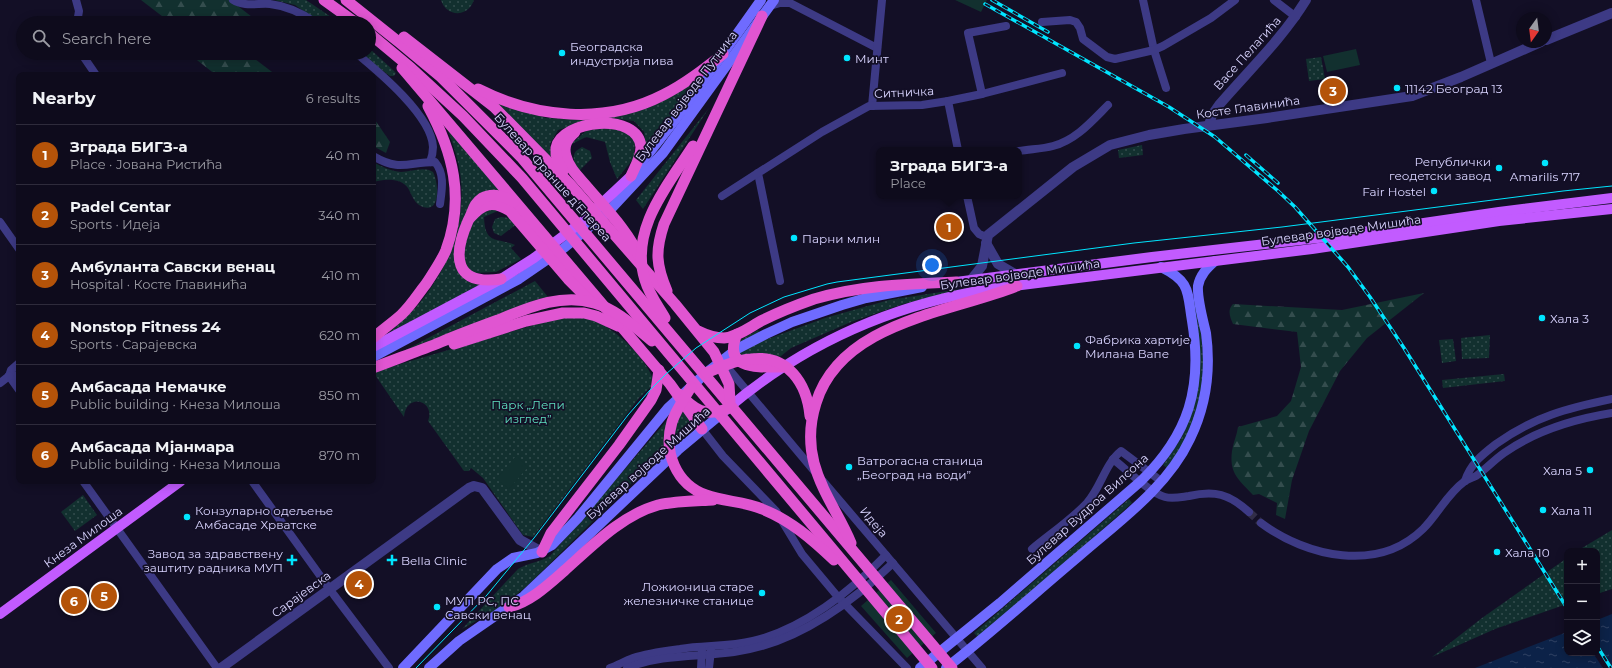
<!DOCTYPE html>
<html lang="en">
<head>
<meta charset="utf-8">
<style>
	body { margin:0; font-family:Montserrat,sans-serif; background:#171425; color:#f1f3f6 }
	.controls { position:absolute; right:12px; bottom:12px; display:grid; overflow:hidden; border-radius:8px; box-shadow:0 2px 10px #0003 }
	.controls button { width:36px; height:36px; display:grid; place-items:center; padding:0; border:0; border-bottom:1px solid #2e2b3b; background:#0e0b1c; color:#f1f3f6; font:20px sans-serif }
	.compass { position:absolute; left:1516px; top:12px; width:36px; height:36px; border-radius:50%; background:#0e0b1c; box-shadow:0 2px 10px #0003; rotate:194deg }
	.you { position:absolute; left:932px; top:265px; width:14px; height:14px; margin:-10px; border:3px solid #fff; border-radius:50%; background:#1a73e8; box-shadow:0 0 0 6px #1a73e833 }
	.badge { display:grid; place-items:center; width:26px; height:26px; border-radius:50%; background:#b45309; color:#fff; font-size:13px; font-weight:700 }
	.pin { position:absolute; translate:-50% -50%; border:2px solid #fff; box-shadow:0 1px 4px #0006 }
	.popup { position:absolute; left:876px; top:147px; width:146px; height:52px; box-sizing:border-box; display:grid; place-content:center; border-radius:8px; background:#0e0b1c; filter:drop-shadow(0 1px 3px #0005); font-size:13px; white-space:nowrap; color:#9b9ba3 }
	.popup b { font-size:15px; color:#f1f3f6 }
	.popup::after { content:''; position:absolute; left:50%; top:100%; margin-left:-8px; border:8px solid transparent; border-top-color:#0e0b1c }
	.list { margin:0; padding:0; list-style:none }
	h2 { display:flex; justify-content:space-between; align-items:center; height:52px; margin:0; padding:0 16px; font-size:17px }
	h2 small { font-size:13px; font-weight:400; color:#9b9ba3 }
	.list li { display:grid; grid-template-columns:26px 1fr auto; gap:12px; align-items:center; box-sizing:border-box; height:60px; padding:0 16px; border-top:1px solid #2e2b3b }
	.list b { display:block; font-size:15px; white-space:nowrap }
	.list p { margin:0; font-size:13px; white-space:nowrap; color:#9b9ba3 }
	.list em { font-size:13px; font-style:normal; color:#9b9ba3 }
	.icon { flex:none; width:22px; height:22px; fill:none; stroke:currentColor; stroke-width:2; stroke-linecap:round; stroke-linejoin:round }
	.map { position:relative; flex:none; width:1612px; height:668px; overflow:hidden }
	.search { position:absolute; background:#0e0b1c; box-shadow:0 2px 10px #0003; left:16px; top:16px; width:360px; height:44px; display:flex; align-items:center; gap:10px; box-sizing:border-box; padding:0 14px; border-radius:22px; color:#9b9ba3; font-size:15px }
	.panel { position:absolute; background:#0e0b1c; box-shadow:0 2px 10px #0003; left:16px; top:72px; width:360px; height:412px; border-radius:8px }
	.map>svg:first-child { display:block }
</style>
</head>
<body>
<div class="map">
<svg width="1612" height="668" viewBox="0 0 1612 668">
	<defs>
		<pattern id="green-dots" width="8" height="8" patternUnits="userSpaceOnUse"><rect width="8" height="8" fill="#12302f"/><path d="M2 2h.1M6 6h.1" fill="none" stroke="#344d4e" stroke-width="1.8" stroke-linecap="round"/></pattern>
		<pattern id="forest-firs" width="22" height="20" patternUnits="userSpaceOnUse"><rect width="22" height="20" fill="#12302f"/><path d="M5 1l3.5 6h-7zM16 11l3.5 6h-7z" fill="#344d4e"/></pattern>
		<pattern id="water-ripples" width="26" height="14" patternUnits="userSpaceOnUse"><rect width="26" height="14" fill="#0c2248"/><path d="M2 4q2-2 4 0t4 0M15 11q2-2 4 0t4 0" fill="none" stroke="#2f4163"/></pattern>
	</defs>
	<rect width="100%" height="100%" fill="#130f26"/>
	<g fill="url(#green-dots)">
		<path d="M274,0H306L340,23H320L295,5Z"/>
		<path d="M441,0H474C468,18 446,17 441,0Z"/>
		<path d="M369,48L393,70L396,73L394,76H390L359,53H369Z"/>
		<path d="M1321,57L1325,79L1309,81L1306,59Z"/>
		<path d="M699,79L647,152L644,132L634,121L611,118L586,122L558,130L550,144L553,159L491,100L546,118L573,119L618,114L659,103Z"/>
		<path d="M709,108L643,209L636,200Z"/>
		<path d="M446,124L504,193H488L455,253L482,284L389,333C398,324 408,316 417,306C451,267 470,213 458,162C455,149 450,137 446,124Z"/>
		<path d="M603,128H622L635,138L634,158L617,179L610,162L605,142L586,137L570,145L586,131Z"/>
		<path d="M1142,145L1143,155L1119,158L1118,150Z"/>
		<path d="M582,147L590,151L592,158L579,171C575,164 571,158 576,151Z"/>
		<path d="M373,162C382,167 391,171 401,172C411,172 424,166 433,172C438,181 442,213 423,207C414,204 412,195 408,188C401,177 383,179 373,182Z"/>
		<path d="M491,210H500L484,217C485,245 496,237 515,245L511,248L521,259L496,272L474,273L464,264V248L470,227L478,214Z"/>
		<path d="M501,217L511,218L518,223L501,236L494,233L492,227L495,219Z"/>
		<path d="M535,281L548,297L536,300L400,353Z"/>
		<path d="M973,287L903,304L851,322L791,348L781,356L768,363L747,360L738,353L740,340L758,330L765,340L825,318L889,300Z"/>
		<path d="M1196,298C1203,348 1212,394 1186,440C1180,450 1173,459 1167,468L1163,465L1181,439L1189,420L1196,394L1192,299Z"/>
		<path d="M590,317C617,331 644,354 655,383L639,398L533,537L523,535L483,478L471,468L469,471H464L428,421C436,400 406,392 404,417L373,372L558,318Z"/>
		<path d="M1490,335L1489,358L1462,359L1461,338Z"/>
		<path d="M1453,339L1456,361L1442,363L1439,340Z"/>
		<path d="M1504,374L1505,381L1443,388L1442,380Z"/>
		<path d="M681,404L695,421L527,586L501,607L462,629L518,569C528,563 540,562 550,556Z"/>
		<path d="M83,495L97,515L75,531L61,512Z"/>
		<path d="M1129,499L1132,503L979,639L974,633Z"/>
		<path d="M1612,530V589L1597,594V551H1577Z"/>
		<path d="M1567,558V604L1495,629L1432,657L1482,618Z"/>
	</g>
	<g fill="url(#forest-firs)">
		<path d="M141,0H230L260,23H171Z"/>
		<path d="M188,53H247L276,75H216Z"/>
		<path d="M373,117L390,142L386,153L373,146Z"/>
		<path d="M1424,293L1367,338L1340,371L1309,431L1292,480L1285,519L1276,515L1277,503L1259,494L1253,495C1239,480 1229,474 1232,451C1233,443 1237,435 1238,427L1277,416L1291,401L1301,367L1297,332L1233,324C1230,317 1227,310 1233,304L1342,310Z"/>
	</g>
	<g fill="#12302f">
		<path d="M955,0H987L981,12Z"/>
		<path d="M1356,49L1360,65L1327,72L1323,56Z"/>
		<path d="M516,456L528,467L509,489L496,479Z"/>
		<path d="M891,580L936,633L907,658L861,606Z"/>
	</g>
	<path fill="url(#water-ripples)" d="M1612,614V668H1475L1567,632V653H1597V620Z"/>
	<path fill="#130f26" d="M1597,642L1612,666V668H1603L1593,653H1597Z"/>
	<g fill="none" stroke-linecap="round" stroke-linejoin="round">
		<path stroke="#312d47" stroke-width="8" stroke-dasharray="8 4" stroke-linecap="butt" d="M1249,512L1261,523"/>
		<g stroke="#3d3a85" stroke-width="8">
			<path d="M76,0L79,11L77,23"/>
			<path d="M233,0C244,7 258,3 270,4C288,6 302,13 316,23"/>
			<path d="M1143,0L1154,50L1166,88"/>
			<path d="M1274,0L1296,17"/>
			<path d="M1476,0L1491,63"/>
			<path d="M770,6L780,3H790L877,48"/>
			<path d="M1042,22L1070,20L1076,22L1080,28L1083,39L1107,57L1115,59L1154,50L1163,46L1211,18L1235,0"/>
			<path d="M81,53L96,75"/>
			<path d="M356,53C379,72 432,116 433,147C433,152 432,157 430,162"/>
			<path d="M982,94L968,33L1006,26"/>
			<path d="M948,101L958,150"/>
			<path d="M872,106L882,0"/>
			<path d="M1019,151C1030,149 1042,149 1053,146C1076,140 1092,121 1108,105"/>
			<path d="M373,156C400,172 408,162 435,162C445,174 442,189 440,204"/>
			<path d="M758,173L780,281"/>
			<path d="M722,196L822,132L869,106L922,105L948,101L982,94L1062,73"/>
			<path d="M967,196L974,228L979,234L986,237"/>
			<path d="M0,222L19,249"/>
			<path d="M722,361L815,472"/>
			<path d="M9,376L19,390"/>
			<path d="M9,376L11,370L19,363"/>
			<path d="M9,376L19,375"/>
			<path d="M0,383L9,376"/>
			<path d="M702,429L723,456L776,511L802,554L838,597L907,668"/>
			<path d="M1113,459C1126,469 1150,493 1165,497C1173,499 1181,497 1189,496C1215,490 1229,494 1249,512"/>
			<path d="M83,481L217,668"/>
			<path d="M252,481L334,595L389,668"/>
			<path d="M823,481L982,668"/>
			<path d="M1465,481C1470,464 1483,454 1496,444C1533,417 1568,408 1612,399"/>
			<path d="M1261,523C1307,557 1378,573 1423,529C1438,514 1447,494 1465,481C1468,479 1472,478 1476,476C1486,469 1494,460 1504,453C1535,431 1575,419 1612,413"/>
			<path d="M1032,549C1050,534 1071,520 1087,503C1101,487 1105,464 1121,451L1161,481"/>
			<path d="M610,668C618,665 625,661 633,658C648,653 665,651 680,649C704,645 729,647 753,641C803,629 851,591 886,555"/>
			<path d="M627,668C661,654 698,657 734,652C794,644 850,604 893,563"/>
			<path d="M701,668L702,650"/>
			<path d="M709,668L711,650"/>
		</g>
		<g stroke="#3d3a85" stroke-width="10">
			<path d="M1546,40L1612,13"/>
			<path d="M1209,125L1212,115L1219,105C1249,70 1282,39 1306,0"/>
			<path d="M986,243L998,264L1015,274"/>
			<path d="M971,280L982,266L988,235L1073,167L1110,145L1149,135L1184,129L1267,118L1412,96L1461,77L1541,42"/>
			<path d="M221,668L469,488L474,486L482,488L520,540L542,552"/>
		</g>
		<g stroke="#6f6bff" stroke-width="10">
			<path d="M635,171L683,110L761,0"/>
			<path d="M373,357L519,279L564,248L609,211L663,153L774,0"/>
			<path d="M403,668L497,569L513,558L537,553L552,545L578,518L668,408L706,373L737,349L766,334L792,322L842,305L866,298L922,287"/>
			<path d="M429,668L459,641L524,596L678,450L726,410"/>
			<path d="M920,668L1000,603L1141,481C1189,434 1203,387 1192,321C1187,291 1191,282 1161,267"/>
			<path d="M946,668C991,633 1034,594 1078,557C1118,522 1167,488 1190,439C1206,406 1211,370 1206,333C1203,320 1197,299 1198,286C1200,275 1207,268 1215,261"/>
		</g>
		<g stroke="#c25bff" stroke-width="10">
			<path d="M956,282L1152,257L1335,236L1499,212L1612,198"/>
			<path d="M373,347L501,279L534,258L583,221L631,176"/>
			<path d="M727,409C803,344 891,305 990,289L1312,249L1499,221L1612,209"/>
			<path d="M0,614L181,481"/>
		</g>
		<g stroke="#e055d1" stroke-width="11">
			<path d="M324,0L356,23"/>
			<path d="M346,0L400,43L441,77L521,157L952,668"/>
			<path d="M369,33L411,68L463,116L522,178L932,668"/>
			<path d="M404,37L494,107L570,184L675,304L714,352L729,384L730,401L727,409C704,417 695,410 679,394"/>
			<path d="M402,68L670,384L702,429"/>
			<path d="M478,89C535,118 605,125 663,95C685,84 704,69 723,54"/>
			<path d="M575,132C567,139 563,146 566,156C569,169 581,179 589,189C607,210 629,232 640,258"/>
			<path d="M563,171C559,164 555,157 556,148C561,120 638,111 641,147C641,157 635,167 631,176"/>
			<path d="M470,218C483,203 493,200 510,211L568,279L590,301"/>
			<path d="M501,279C453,286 453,255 468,221C473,212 473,204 482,198C493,192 504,196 514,202"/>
			<path d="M667,291C656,265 655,251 664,224L762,16"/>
			<path d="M665,318C658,306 649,294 645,280C629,230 668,185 693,146"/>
			<path d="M698,331C706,335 715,338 724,338C738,337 751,326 763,320C779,312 797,305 814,299C861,285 907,284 956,282"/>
			<path d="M737,334C722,370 759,367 782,367"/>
			<path d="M373,338C382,330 392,323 401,315C411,306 418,294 426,284C433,273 441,262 446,250C465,198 453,152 428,106"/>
			<path d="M454,344L526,321L563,313H584L596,316L618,326"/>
			<path d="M373,368C396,359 419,351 441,342C460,334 479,327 498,320C528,308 561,293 594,303C616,309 635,327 652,341"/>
			<path d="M706,373C720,367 736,360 751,359C788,354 807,384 810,416"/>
			<path d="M691,387C684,399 676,410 672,422C663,452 676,484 706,495C724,502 744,501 762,509C790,520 812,539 834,560"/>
			<path d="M851,543C840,516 822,493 814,463C809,444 810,422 816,403C841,322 949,313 1017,286"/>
			<path d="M542,552L551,533L619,445L651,400L656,390L659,370"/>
			<path d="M509,607C530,602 548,585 564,571C592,546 622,515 658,505C676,501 695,501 713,500"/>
		</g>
		<path stroke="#00e5ff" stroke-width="1" d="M416,668L487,595L534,538L628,415L650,390L666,374L696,348L750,313L784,297L827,284L837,282L1134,243L1282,227L1563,191L1612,186"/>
		<defs>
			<g id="rail">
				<path d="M992,0L1048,32"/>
				<path d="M985,4L1169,107L1215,137L1278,191L1295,207L1348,267L1370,297L1404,348L1567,608"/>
				<path d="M1246,155L1278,183"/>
				<path d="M1597,646L1611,668"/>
			</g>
		</defs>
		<use href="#rail" stroke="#00e5ff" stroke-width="3.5"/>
		<use href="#rail" stroke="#130f26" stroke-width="2" stroke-dasharray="6" stroke-linecap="butt"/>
	</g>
	<g fill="#00e5ff" stroke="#130f26" stroke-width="1.5">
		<circle cx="562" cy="53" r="4"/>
		<circle cx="847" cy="58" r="4"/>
		<circle cx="1397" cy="88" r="4"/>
		<circle cx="1545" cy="163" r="4"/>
		<circle cx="1499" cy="168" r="4"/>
		<circle cx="1434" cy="191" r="4"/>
		<circle cx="794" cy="238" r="4"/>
		<circle cx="1542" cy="318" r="4"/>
		<circle cx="1077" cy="346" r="4"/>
		<circle cx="849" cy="467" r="4"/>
		<circle cx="1590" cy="470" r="4"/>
		<circle cx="1543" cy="510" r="4"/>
		<circle cx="187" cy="517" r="4"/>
		<circle cx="1497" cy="552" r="4"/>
		<path d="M290 554h4v4h4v4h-4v4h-4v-4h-4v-4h4z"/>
		<path d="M390 554h4v4h4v4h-4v4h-4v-4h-4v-4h4z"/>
		<circle cx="762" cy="593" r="4"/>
		<circle cx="437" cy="607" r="4"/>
	</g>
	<g text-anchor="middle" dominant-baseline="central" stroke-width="3.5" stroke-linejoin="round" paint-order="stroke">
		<g font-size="12" fill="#d9d4ff" stroke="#130f26" text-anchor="start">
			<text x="570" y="46">Београдска<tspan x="570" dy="14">индустрија пива</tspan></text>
			<text x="855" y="58">Минт</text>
			<text x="1405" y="88">11142 Београд 13</text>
			<text x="1491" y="161" text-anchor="end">Републички<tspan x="1491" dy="14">геодетски завод</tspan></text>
			<text x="1545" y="176" text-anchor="middle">Amarilis 717</text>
			<text x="1426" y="191" text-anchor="end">Fair Hostel</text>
			<text x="802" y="238">Парни млин</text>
			<text x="1550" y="318">Хала 3</text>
			<text x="1085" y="339">Фабрика хартије<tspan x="1085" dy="14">Милана Вапе</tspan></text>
			<text x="857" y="460">Ватрогасна станица<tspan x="857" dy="14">„Београд на води”</tspan></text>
			<text x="1582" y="470" text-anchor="end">Хала 5</text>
			<text x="195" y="510">Конзуларно одељење<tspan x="195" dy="14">Амбасаде Хрватске</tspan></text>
			<text x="1551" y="510">Хала 11</text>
			<text x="1505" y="552">Хала 10</text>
			<text x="283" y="553" text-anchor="end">Завод за здравствену<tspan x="283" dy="14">заштиту радника МУП</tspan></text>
			<text x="401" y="560">Bella Clinic</text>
			<text x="754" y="586" text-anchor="end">Ложионица старе<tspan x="754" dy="14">железничке станице</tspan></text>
			<text x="445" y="600">МУП РС, ПС<tspan x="445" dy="14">Савски венац</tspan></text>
		</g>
		<g font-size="12" fill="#d9d4ff" stroke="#130f26">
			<text transform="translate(1247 53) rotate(-48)">Васе Пелагића</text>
			<text transform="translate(904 92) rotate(-3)">Ситничка</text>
			<text transform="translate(686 96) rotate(-53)">Булевар војводе Путника</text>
			<text transform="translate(1248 107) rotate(-8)">Косте Главинића</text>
			<text transform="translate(553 177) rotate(48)">Булевар Франше д'Епереа</text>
			<text transform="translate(1341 230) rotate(-8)">Булевар војводе Мишића</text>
			<text transform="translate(1020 274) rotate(-8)">Булевар војводе Мишића</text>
			<text transform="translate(648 463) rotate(-42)">Булевар војводе Мишића</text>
			<text transform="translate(1087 509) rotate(-42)">Булевар Вудроа Вилсона</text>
			<text transform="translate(874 522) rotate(50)">Идеја</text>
			<text transform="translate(83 537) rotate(-36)">Кнеза Милоша</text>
			<text transform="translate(301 594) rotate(-36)">Сарајевска</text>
		</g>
		<g font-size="12" fill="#5fe0c0" stroke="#130f26">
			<text x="528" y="404">Парк „Лепи<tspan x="528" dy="14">изглед”</tspan></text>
		</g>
	</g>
</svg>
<div class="controls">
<button>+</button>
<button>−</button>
<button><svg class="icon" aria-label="layers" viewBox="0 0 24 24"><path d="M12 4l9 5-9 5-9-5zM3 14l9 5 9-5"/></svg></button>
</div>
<svg class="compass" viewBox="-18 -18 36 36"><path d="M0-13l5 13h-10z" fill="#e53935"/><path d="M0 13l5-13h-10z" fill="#9b9ba3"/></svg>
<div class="you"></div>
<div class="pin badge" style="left:949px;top:227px">1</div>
<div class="popup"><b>Зграда БИГЗ-а</b>Place</div>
<div class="pin badge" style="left:899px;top:619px">2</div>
<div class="pin badge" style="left:1333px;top:91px">3</div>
<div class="pin badge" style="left:359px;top:584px">4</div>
<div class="pin badge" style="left:104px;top:596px">5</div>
<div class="pin badge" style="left:74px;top:601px">6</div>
<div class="search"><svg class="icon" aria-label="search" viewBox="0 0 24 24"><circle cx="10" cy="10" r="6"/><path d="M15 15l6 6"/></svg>Search here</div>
<section class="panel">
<h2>Nearby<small>6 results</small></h2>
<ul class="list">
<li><span class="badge">1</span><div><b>Зграда БИГЗ-а</b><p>Place · Јована Ристића</p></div><em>40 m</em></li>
<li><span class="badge">2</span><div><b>Padel Centar</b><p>Sports · Идеја</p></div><em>340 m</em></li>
<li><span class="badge">3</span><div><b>Амбуланта Савски венац</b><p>Hospital · Косте Главинића</p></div><em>410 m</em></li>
<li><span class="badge">4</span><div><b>Nonstop Fitness 24</b><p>Sports · Сарајевска</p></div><em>620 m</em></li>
<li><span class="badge">5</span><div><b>Амбасада Немачке</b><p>Public building · Кнеза Милоша</p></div><em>850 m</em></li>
<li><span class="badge">6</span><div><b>Амбасада Мјанмара</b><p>Public building · Кнеза Милоша</p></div><em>870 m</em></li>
</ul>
</section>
</div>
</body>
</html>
